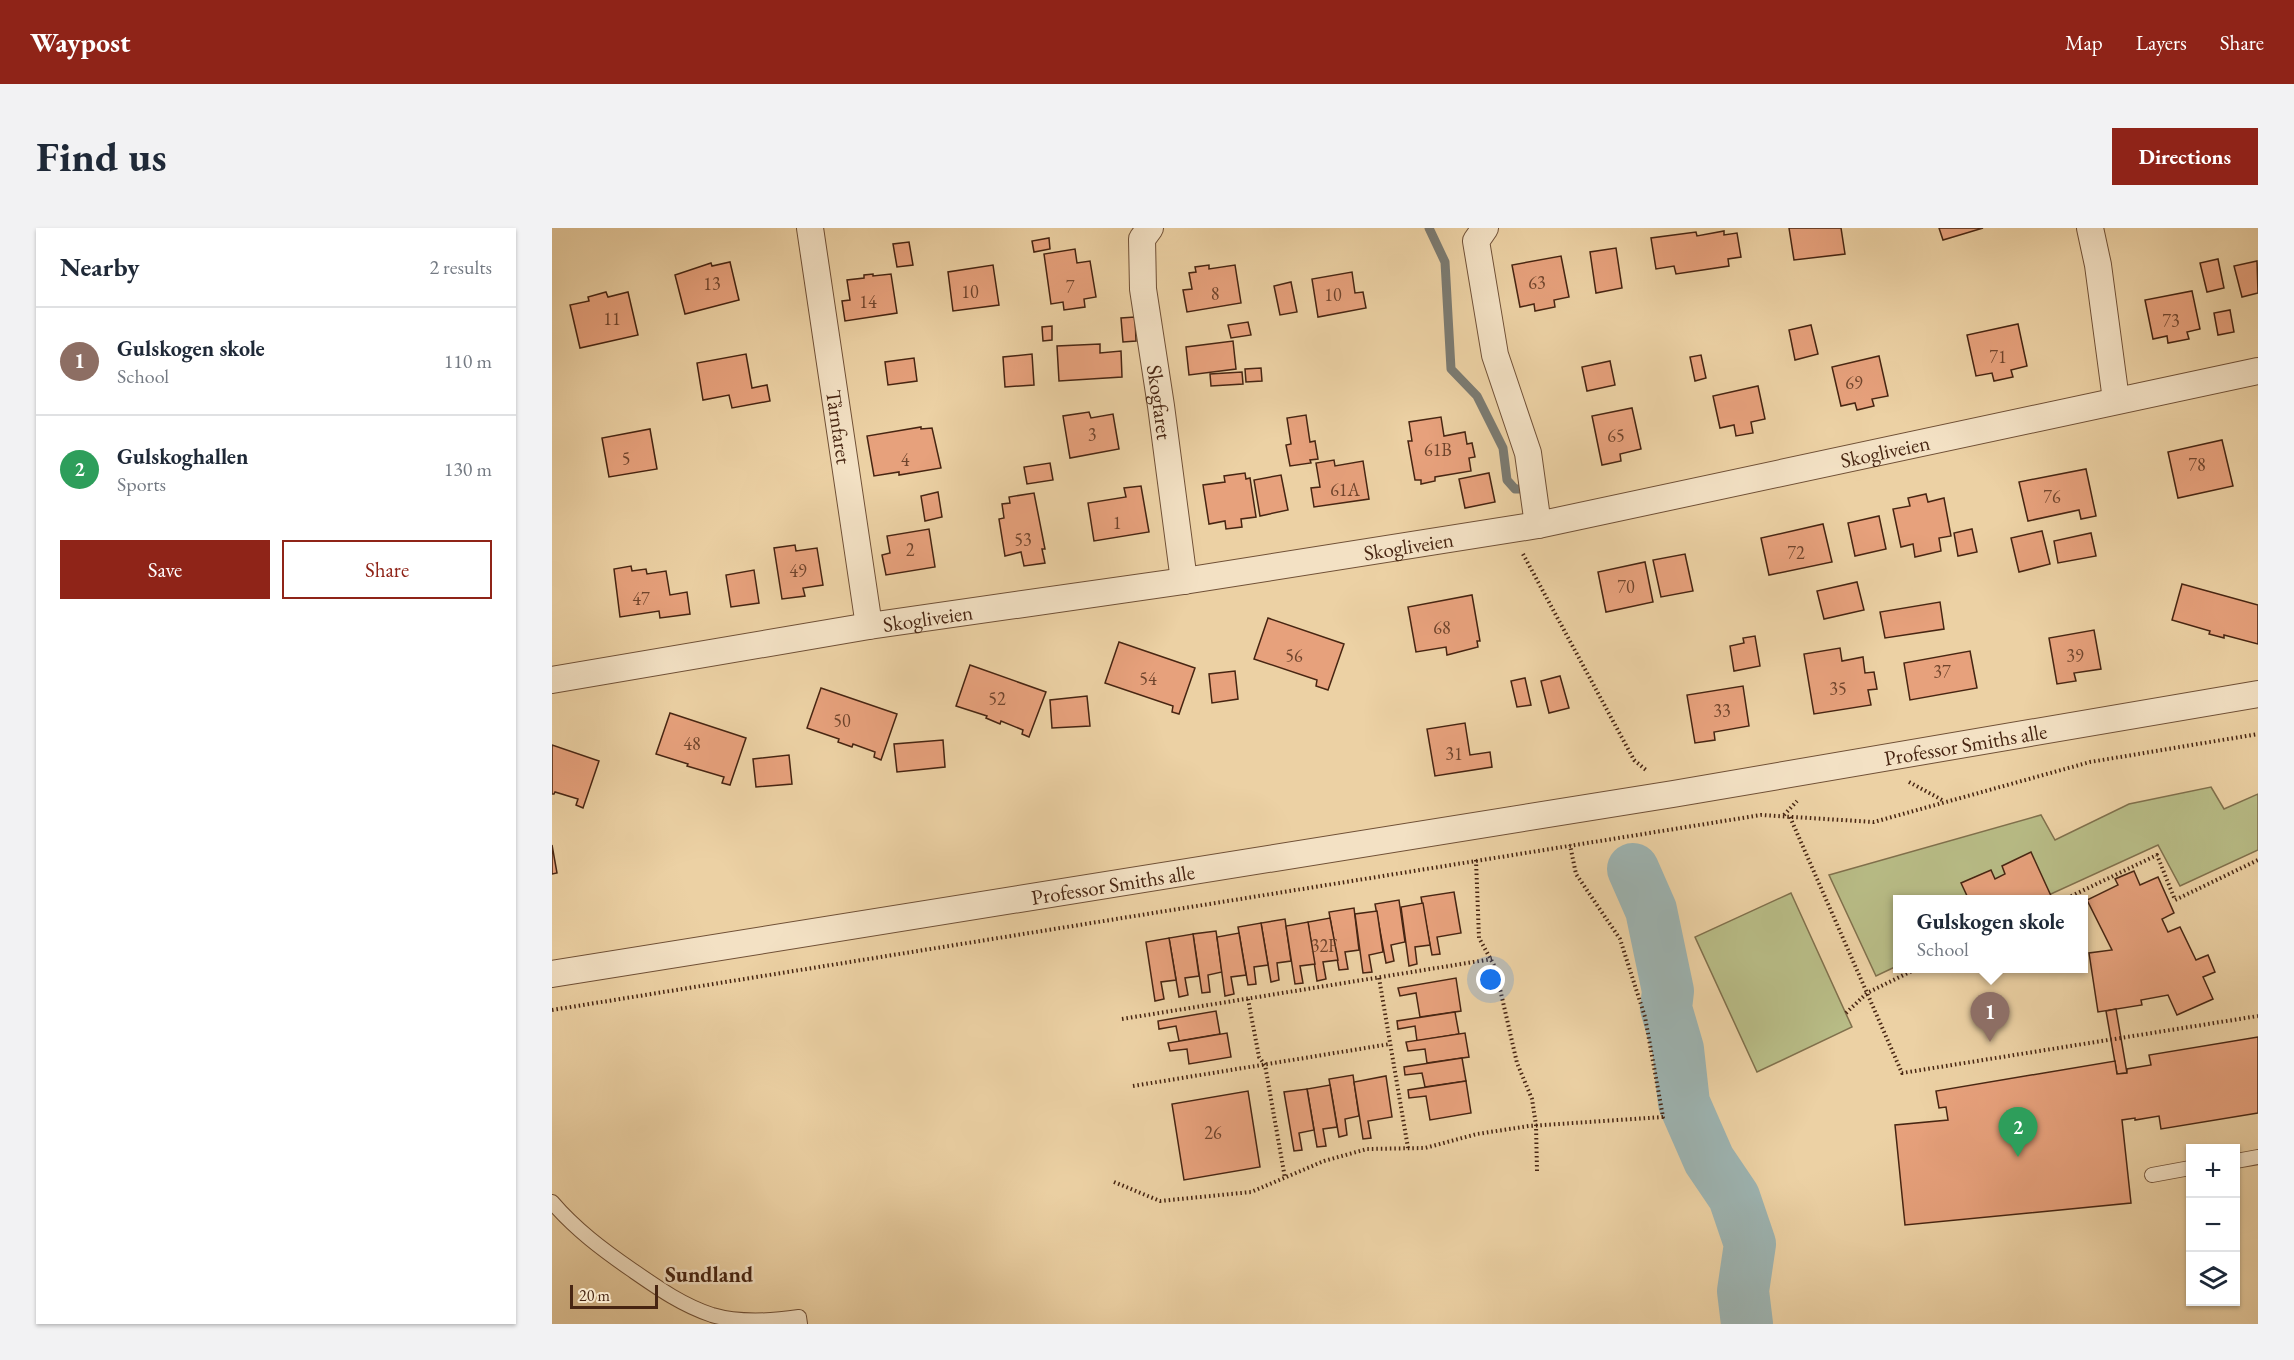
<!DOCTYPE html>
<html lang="en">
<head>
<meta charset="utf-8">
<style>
	body { margin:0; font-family:"EB Garamond",serif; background:#f2f2f3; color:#1f2937 }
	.controls { position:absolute; right:18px; bottom:18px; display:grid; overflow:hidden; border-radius:0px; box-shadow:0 2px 4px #0004 }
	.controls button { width:54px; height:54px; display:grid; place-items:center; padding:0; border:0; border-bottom:2px solid #e0e1e3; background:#fff; color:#1f2937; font:30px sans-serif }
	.scale { position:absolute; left:18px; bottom:15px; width:88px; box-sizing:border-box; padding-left:6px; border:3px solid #472512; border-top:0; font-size:16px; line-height:21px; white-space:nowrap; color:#472512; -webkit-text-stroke:4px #f3e1c4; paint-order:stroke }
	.you { position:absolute; left:939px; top:752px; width:21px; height:21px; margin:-15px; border:4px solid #fff; border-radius:50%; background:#1a73e8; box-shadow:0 0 0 9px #1a73e833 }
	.badge { display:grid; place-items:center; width:39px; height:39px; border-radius:50%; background:#8f2418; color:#fff; font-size:20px; font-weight:700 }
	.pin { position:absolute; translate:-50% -50px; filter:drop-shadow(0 2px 3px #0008) }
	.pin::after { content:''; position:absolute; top:32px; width:21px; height:18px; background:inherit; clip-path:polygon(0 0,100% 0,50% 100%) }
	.popup { position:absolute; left:1341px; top:667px; width:195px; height:78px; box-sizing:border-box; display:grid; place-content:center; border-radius:0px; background:#fff; filter:drop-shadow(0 2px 4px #0005); font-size:20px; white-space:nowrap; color:#747a83 }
	.popup b { font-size:22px; color:#1f2937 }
	.popup::after { content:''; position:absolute; left:50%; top:100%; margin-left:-12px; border:12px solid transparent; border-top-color:#fff }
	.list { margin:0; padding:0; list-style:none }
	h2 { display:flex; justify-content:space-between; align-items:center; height:78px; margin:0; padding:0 24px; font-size:26px }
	h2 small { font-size:20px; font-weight:400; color:#747a83 }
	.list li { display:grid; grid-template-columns:39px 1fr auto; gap:18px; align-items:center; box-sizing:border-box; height:108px; padding:0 24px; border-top:2px solid #e0e1e3 }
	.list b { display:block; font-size:22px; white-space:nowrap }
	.list p { margin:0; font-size:20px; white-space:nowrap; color:#747a83 }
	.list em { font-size:20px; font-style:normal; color:#747a83 }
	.actions { display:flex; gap:12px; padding:18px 24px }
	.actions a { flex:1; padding:14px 0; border:2px solid #8f2418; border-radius:0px; text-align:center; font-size:21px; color:#8f2418 }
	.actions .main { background:#8f2418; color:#fff }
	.icon { flex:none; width:33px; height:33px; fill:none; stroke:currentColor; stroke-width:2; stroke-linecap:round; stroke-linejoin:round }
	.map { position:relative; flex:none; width:1706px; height:1096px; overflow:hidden; border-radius:0px }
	header { display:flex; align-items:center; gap:36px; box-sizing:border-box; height:84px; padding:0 30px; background:#8f2418; color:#fff }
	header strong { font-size:28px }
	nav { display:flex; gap:33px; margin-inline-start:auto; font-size:21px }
	.intro { display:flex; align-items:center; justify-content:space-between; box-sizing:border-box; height:144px; padding:0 36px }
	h1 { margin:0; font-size:42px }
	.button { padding:15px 27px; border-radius:0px; background:#8f2418; color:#fff; font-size:21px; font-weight:700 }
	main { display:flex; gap:36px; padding:0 36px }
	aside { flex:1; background:#fff; border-radius:0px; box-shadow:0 2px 4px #0004 }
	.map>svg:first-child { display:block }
</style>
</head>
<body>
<header>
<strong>Waypost</strong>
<nav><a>Map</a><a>Layers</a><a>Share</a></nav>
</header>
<div class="intro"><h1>Find us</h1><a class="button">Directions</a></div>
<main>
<aside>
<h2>Nearby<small>2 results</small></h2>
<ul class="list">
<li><span class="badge" style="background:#8d6e63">1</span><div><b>Gulskogen skole</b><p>School</p></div><em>110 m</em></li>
<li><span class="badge" style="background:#2e9e5b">2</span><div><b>Gulskoghallen</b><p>Sports</p></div><em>130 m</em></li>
</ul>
<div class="actions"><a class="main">Save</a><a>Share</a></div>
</aside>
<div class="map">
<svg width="1706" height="1096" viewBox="0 0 1706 1096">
	<rect width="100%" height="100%" fill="#ecd1a4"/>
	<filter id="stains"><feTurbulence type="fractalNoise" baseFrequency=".00333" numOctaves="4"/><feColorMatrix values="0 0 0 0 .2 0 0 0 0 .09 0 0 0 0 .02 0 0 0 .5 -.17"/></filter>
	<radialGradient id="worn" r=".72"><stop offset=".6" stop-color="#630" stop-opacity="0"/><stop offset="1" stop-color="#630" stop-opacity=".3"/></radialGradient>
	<g fill="#b8bc86" stroke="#80704c" stroke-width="1.5">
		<path d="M1659,559L1672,581L1706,566V622L1628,658L1606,617L1488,671L1345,672V738L1324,748L1277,647L1489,587L1503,612L1577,576Z"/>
		<path d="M1239,665L1300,799L1205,844L1143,709Z"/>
	</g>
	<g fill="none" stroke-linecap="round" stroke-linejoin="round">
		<path stroke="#7b7b72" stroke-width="9" d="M877,0L893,34L899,141L925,168L951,220L955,252L963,261H968"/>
		<path stroke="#9db4b2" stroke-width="52" d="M1081,641L1099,682L1116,763L1114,780L1126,821L1132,875L1157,932L1182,969L1198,1016L1191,1063L1195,1096"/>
	</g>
	<g fill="#e7a17c" stroke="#472512" stroke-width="1.5">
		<path d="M1237,0H1289L1293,26L1242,32Z"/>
		<path d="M1387,0H1431L1391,12Z"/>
		<path d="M1172,3V7L1185,5L1189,29L1176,31L1177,38L1124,46L1122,38L1104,41L1099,10L1144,4L1145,8Z"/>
		<path d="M497,10L498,21L482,24L480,13Z"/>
		<path d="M357,14L361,37L345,39L341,16Z"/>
		<path d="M1064,20L1070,60L1044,65L1038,24Z"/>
		<path d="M523,21L525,35L538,33L544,69L532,71L533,79L512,82L511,74L499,76L492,26Z"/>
		<path d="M1009,28L1017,69L1002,72L1003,79L983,83L982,76L968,79L960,37Z"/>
		<path d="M1666,31L1672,60L1655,64L1648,35Z"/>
		<path d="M1705,33L1706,65L1690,69L1682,38Z"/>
		<path d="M178,34L187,72L133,86L123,47L159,35L160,38Z"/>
		<path d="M441,37L447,77L401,83L396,44Z"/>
		<path d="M657,37V41L683,37L689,75L635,84L631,62L640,61L637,45L644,44L643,39Z"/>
		<path d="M800,44L803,65L811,64L814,80L766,89L760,51Z"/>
		<path d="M321,46V48L339,46L345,85L293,93L290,73L298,72L295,52L312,50V47Z"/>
		<path d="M739,54L745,84L728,87L722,58Z"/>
		<path d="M1640,63L1648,101L1635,104L1637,111L1616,115L1615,108L1601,111L1593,72Z"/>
		<path d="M54,64L56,69L76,64L86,107L28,120L18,77L37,73L36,69Z"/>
		<path d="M1678,82L1682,104L1666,107L1662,85Z"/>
		<path d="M583,89L584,113L571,114L569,90Z"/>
		<path d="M696,94L699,107L679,110L676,97Z"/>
		<path d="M1466,96L1475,138L1459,142L1461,149L1442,153L1440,145L1424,148L1415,107Z"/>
		<path d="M1259,97L1266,126L1243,132L1237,102Z"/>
		<path d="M500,98V112L491,113L490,99Z"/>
		<path d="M681,113L684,141L637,147L634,119Z"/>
		<path d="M548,116V125L569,123L570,149L507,153L505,118Z"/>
		<path d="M194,126L200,160L215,157L218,173L180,180L177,167L151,172L145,135Z"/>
		<path d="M480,126L482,157L453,159L451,129Z"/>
		<path d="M1149,127L1154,150L1143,153L1138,129Z"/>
		<path d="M1327,128L1336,168L1320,171L1322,178L1305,182L1303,175L1289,178L1280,139Z"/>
		<path d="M362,130L365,153L336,157L333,134Z"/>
		<path d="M1058,133L1063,157L1035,163L1030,139Z"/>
		<path d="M709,140L710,153L694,154L693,141Z"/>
		<path d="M690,144L691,156L659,158L658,146Z"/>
		<path d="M1206,158L1213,191L1199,194L1201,205L1184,208L1182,197L1168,200L1161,168Z"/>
		<path d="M1080,180L1089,221L1068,226L1069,233L1050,237L1040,188Z"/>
		<path d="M537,184L539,190L561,186L567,221L518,230L511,188Z"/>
		<path d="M754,187L758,214L763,213L766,231L758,232L759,235L738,238L734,217L739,216L735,190Z"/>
		<path d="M889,189L892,208L913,204L915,216L920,215L923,229L917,230L919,243L883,249V253L869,256V252H863L856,213H860L857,194Z"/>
		<path d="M369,199V201L380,200L389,240L347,247V244L322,248L315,208Z"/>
		<path d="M98,201L105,241L57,249L50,210Z"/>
		<path d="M1670,212L1681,258L1626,270L1616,224Z"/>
		<path d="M782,232L783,238L811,233L817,271L762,279L759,260L768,259L764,235Z"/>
		<path d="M498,235L501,252L475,256L472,239Z"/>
		<path d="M1534,241L1544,288L1529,291L1527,282L1476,293L1467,254Z"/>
		<path d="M693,245L694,251L698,250L704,289L689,291L690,299L674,301L673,293L657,296L651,257L673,254L672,248Z"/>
		<path d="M937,245L943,274L913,280L907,251Z"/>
		<path d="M729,247L736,282L708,288L702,252Z"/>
		<path d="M589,258L597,304L542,313L536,275L574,269L572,260Z"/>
		<path d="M386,264L390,289L373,293L369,268Z"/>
		<path d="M482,265L493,321H490L493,335L472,338L469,324L453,328L447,291L452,290L450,276L458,275L457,269Z"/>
		<path d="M1374,266L1376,274L1392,270L1399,308L1387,310L1389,323L1363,329L1361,316L1349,319L1341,281L1358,278L1356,270Z"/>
		<path d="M1327,288L1334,321L1303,328L1296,295Z"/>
		<path d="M1271,296L1280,334L1217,347L1209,310Z"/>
		<path d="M377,301L383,339L334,347L330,327L338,325L335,308Z"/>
		<path d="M1420,301L1425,324L1406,328L1402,305Z"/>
		<path d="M1490,303L1498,336L1467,344L1459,310Z"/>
		<path d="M1539,305L1544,328L1506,335L1502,313Z"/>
		<path d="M243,317L244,323L265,320L271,357L251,360L253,368L230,371L222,320Z"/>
		<path d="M1133,326L1141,363L1109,369L1101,332Z"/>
		<path d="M1093,334L1101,374L1054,384L1046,344Z"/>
		<path d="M79,338L80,343L94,341L95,346L114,343L118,367L135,364L138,386L108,390L107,383L68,389L62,341Z"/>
		<path d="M202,342L207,375L179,379L174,347Z"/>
		<path d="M1305,354L1312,382L1272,391L1265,363Z"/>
		<path d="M1630,356L1706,377V416L1672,407V410L1657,406L1658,403L1620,392Z"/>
		<path d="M920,367L928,413H925L926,419L895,427L894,419L864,424L856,379Z"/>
		<path d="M1388,374L1392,401L1333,410L1328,384Z"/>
		<path d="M716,390L792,416L776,462L764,458L765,452L702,431Z"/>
		<path d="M1542,402L1549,441L1522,445L1524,453L1505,456L1497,410Z"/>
		<path d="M1203,408L1208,438L1182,443L1178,418L1192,415L1191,410Z"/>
		<path d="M567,414L643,440L627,486L620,484L621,478L553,455Z"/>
		<path d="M1288,420L1290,433L1311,429L1313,445L1322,444L1325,461L1316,462L1319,477L1262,486L1252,426Z"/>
		<path d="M1418,423L1425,460L1358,472L1352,435Z"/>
		<path d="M418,437L494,464L477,509L470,506L471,502L449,493L448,496L434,490L435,488L404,478Z"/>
		<path d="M683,443L686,471L660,475L657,446Z"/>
		<path d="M1008,448L1017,480L997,485L989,453Z"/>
		<path d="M973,450L979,477L965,479L959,453Z"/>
		<path d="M1191,458L1197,498L1162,504L1163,512L1143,515L1135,467Z"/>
		<path d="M269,460L345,486L329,532L322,529L323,524L301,516L300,519L286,514L287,511L255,500Z"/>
		<path d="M535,468L538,498L500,500L498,472Z"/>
		<path d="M118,485L194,510L178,557L170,555L172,549L135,538L136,536L104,526Z"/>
		<path d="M913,495L918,527L938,524L940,539L883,548L875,501Z"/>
		<path d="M391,512L393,539L345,544L342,516Z"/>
		<path d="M0,517L47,533L31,580L24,577L26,571L3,564L2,566H0Z"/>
		<path d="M237,527L240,556L204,559L201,531Z"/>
		<path d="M0,617L5,645L0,646Z"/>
		<path d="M1479,624L1500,670L1417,672L1409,655L1439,642L1443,651L1453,646L1450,638Z"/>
		<path d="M1582,643L1588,657L1606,649L1622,685L1610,691L1616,704L1628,699L1644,732L1656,727L1663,744L1651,749L1661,771L1625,787L1616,767L1589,772L1590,777L1546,784L1537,725L1560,722L1535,672L1566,657L1563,651Z"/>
		<path d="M902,664L909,705L885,709L888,726L880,727L869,669Z"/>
		<path d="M847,672L853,714L839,717L842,733L834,735L823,676Z"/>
		<path d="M871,675L878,717L863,719L865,736L857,738L849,679Z"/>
		<path d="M802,680L807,722L793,724L796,741L787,742L777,684Z"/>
		<path d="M825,683L831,724L817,727L820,744L811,745L803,686Z"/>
		<path d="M778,690L786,732L771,734L774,751L765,753L756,694Z"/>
		<path d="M733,691L739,733L725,735L727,752L719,754L709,695Z"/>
		<path d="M756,694L763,736L748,738L751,755L743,756L734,698Z"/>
		<path d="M709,695L716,737L702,739L704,756L696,757L686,699Z"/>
		<path d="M664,703L670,744L656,747L658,764L650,765L641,706Z"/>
		<path d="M687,705L694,747L679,749L682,766L673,768L665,709Z"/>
		<path d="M641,706L647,748L633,750L636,767L627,769L617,710Z"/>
		<path d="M617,710L624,752L609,754L612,771L603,773L594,714Z"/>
		<path d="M904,750L909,783L868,789L864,765L848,768L846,760Z"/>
		<path d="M1564,781L1575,845L1565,846L1554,783Z"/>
		<path d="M664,783L668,806L627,813L624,798L607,801L606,793Z"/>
		<path d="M903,784L907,806L865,813L863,798L846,801L845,793Z"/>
		<path d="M675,805L679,829L637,836L635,821L618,823L616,815Z"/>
		<path d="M913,805L917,829L875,835L873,821L856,823L854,814Z"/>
		<path d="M1706,809V885L1609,901L1607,888L1583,892V890L1570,892L1579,975L1353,997L1343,897L1396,892L1394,879L1387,880L1384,863L1563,833L1565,846L1575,845V841L1599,837L1597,827Z"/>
		<path d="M910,830L914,853L873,859L870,845L853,847L852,839Z"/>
		<path d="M801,847L807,888L793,891L795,907L787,909L777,851Z"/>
		<path d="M834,848L840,889L816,893L819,910L811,911L802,854Z"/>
		<path d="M914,853L919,885L878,892L874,868L857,870L856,862Z"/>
		<path d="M778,857L785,899L771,901L774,918L765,919L755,861Z"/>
		<path d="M755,861L762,902L747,905L750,922L742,923L732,864Z"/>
		<path d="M696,863L708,939L632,952L620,876Z"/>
	</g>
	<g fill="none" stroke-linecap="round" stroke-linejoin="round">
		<defs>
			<g id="lane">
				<path d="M1684,933L1706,929"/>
				<path d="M1600,947L1638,940"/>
				<path d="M0,974C23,1001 51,1022 80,1042C106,1060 130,1077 160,1087C187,1095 220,1093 247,1089L248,1096"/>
			</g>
			<g id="street">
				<path id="s1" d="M258,0L317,398"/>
				<path id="s2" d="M598,0L590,11L591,61L609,178L632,353"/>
				<path d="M933,0L924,13L943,127L976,225L986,297"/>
				<path d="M1538,0L1546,37L1564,172"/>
				<path id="s3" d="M0,452L317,398L632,353L986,297L1706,143"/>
				<path id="s4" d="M0,746L1121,566L1706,466"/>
			</g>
		</defs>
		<use href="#lane" stroke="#705036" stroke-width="16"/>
		<use href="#street" stroke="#705036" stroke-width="28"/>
		<g stroke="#472512" stroke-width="4" stroke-dasharray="1.5 3" stroke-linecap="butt">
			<path d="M971,326L1082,532L1094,542"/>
			<path d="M1357,554L1392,573"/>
			<path d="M1232,587L1245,573"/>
			<path d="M1238,589L1350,845L1706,788"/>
			<path d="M924,632L927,710L943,739L965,835L980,871L984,897L985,943"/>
			<path d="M1511,672L1605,627L1623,672L1706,632"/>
			<path d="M827,750L856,920"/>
			<path d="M696,771L707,829L713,837L733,950"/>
			<path d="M0,782L1209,587L1322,594L1538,534L1706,506"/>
			<path d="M1294,785L1315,765L1366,740"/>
			<path d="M570,791L940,731"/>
			<path d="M581,858L838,816"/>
			<path d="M562,954L608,973L699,964L772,933L815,921L873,920L925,906L977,898L1111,889L1093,789L1068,711L1024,646L1018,617"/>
		</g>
		<use href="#lane" stroke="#f3e1c4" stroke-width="14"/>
		<use href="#street" stroke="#f3e1c4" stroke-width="26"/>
	</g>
	<g text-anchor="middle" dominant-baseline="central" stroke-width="5" stroke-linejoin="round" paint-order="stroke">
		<g font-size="18" fill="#6f442c">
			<text x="985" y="54">63</text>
			<text x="160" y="55">13</text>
			<text x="518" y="58">7</text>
			<text x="418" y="63">10</text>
			<text x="663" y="65">8</text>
			<text x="781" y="66">10</text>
			<text x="316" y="73">14</text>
			<text x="60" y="90">11</text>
			<text x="1619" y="92">73</text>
			<text x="1446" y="128">71</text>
			<text x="1302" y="154">69</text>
			<text x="540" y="206">3</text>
			<text x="1064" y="207">65</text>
			<text x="886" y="221">61B</text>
			<text x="74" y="230">5</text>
			<text x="353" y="231">4</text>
			<text x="1645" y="236">78</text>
			<text x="793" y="261">61A</text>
			<text x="1500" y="268">76</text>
			<text x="565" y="294">1</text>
			<text x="471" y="311">53</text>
			<text x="358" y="321">2</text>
			<text x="1244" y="324">72</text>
			<text x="246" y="342">49</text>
			<text x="1074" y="358">70</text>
			<text x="89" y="370">47</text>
			<text x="890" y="399">68</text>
			<text x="742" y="427">56</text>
			<text x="1523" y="427">39</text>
			<text x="1390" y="443">37</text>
			<text x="596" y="450">54</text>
			<text x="1286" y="460">35</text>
			<text x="445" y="470">52</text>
			<text x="1170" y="482">33</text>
			<text x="290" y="492">50</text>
			<text x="140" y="515">48</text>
			<text x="902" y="525">31</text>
			<text x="772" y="717">32F</text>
			<text x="661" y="904">26</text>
		</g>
		<g font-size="21" fill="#472512" stroke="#f3e1c4">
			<text stroke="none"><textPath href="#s2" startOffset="178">Skogfaret</textPath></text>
			<text stroke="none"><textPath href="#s1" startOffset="201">Tårnfaret</textPath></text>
			<text stroke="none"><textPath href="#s3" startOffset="1353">Skogliveien</textPath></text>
			<text stroke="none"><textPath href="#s3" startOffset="867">Skogliveien</textPath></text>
			<text stroke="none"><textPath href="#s3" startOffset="381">Skogliveien</textPath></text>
			<text stroke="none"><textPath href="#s4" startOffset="1432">Professor Smiths alle</textPath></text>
			<text stroke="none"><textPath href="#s4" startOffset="568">Professor Smiths alle</textPath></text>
		</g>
		<g font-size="22" font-weight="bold" fill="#472512" stroke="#f3e1c4">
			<text x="157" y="1046">Sundland</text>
		</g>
	</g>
	<rect width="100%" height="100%" filter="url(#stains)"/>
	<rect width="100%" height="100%" fill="url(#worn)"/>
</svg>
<div class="controls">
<button>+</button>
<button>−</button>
<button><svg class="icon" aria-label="layers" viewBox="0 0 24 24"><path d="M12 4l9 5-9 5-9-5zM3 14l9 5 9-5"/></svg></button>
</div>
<div class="scale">20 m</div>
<div class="you"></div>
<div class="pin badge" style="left:1438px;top:814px;background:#8d6e63">1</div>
<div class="popup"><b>Gulskogen skole</b>School</div>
<div class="pin badge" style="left:1466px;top:929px;background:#2e9e5b">2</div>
</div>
</main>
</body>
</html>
